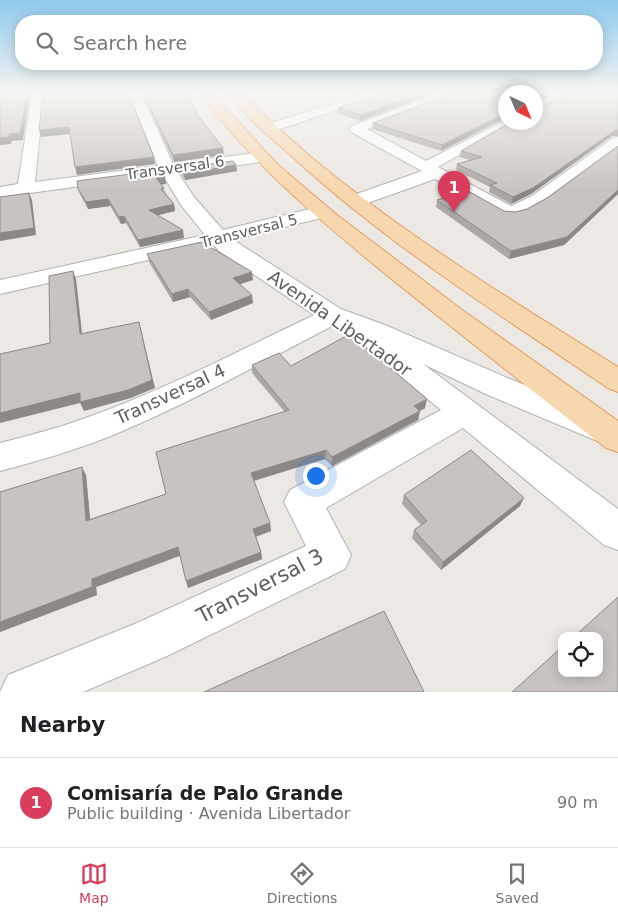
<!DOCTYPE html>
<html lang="en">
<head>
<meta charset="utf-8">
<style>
	body { margin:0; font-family:"DejaVu Sans",sans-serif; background:#f6f6f6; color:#202124 }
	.controls { position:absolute; right:15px; bottom:15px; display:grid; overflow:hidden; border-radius:10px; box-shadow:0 2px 12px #0003 }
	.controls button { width:45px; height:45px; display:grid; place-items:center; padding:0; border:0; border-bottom:1px solid #e0e0e0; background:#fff; color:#202124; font:25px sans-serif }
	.compass { position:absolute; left:498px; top:85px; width:45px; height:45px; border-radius:50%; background:#fff; box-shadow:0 2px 12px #0003; rotate:136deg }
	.you { position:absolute; left:315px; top:475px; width:18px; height:18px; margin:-12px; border:4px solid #fff; border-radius:50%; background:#1a73e8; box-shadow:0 0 0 8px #1a73e833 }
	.badge { display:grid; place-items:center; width:32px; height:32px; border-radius:50%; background:#d93d5b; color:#fff; font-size:16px; font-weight:700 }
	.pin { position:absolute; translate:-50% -41px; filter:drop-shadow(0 1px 2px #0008) }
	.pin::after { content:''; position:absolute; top:26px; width:18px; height:15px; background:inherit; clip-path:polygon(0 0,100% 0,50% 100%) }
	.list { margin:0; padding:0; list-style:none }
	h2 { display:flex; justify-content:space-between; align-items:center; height:65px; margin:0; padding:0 20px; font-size:21px }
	h2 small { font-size:16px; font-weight:400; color:#757577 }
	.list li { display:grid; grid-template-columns:32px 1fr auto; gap:15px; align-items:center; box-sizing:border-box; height:90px; padding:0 20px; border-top:1px solid #e0e0e0 }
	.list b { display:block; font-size:19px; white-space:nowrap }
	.list p { margin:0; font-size:16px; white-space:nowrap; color:#757577 }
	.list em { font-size:16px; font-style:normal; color:#757577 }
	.icon { flex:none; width:28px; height:28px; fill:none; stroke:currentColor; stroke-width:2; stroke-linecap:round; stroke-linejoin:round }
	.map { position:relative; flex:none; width:618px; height:692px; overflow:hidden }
	.search { position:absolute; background:#fff; box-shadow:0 2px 12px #0003; left:15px; right:15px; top:15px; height:55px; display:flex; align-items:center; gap:12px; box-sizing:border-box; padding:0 18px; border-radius:20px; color:#757577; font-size:19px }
	.sheet { height:155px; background:#fff }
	nav { display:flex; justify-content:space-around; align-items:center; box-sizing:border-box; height:70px; border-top:1px solid #e0e0e0; background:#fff; font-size:14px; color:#757577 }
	nav a { display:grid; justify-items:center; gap:2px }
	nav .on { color:#d93d5b }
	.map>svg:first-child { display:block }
</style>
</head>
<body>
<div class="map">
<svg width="618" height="692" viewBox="0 0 618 692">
	<rect width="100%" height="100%" fill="#ece8e3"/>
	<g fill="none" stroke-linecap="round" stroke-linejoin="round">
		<defs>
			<g id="street">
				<path d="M32,93H44L35,182L158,166L129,93H141L173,164L261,152L267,154L269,157L267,160L261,162L178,173L194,197L223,230L322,206L329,208L332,212L329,216L233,240L235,241L341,309L385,325L510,379L607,418L611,427L607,436L595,440L488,395L423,364L618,509V550L604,545L463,428L326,508L351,555L345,569L165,657L83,692H0L8,675L137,623L306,546L284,502L290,490L441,410L376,356L332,326C259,364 188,404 113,435C76,450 38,461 0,471V443C26,436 52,430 77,421C159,393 236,352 314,315L219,251L214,245L0,294V280L205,235L181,205L163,175L0,197V187L18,184Z"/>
				<path d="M368,93H385L383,95L274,131L269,132L262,128L264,125Z"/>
				<path d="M440,93H456L454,95L367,129L426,161L506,120V122H517L438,167L511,206L532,196L613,138L618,137V148L544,204C532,212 517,220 502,216L435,179L362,205L355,207L348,205L346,201L348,197L422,171L351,132L349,129L351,126Z"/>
				<path d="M558,93H572L536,113V104Z"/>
			</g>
			<g id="primary">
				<path d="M200,93H212L278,165L337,215L461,309L618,421V452L606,448C534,392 461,335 389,277C321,221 252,165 200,93Z"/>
				<path d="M228,93H240C269,120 298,147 328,171C419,244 519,305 618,367V392L608,388C502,316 393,248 298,162C275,141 247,119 228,93Z"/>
			</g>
		</defs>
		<use href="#street" stroke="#aeb2b4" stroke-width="2"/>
		<use href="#primary" stroke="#e49e64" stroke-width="2"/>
		<use href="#street" fill="#fff" fill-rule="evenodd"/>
		<use href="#primary" fill="#f7d7ad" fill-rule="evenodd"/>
	</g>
	<g fill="#aca8a5">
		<path d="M142,93H186L199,117L224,155L174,162Z"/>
		<path d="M385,93L360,121L338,114V108Z"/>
		<path d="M506,93V118L441,151L372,129L373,123Z"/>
		<path d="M536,93H554L537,102V109L612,136L531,194L511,204L489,192L490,187L456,170L457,164L470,160L459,157L461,151L536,122Z"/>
		<path d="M618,146V194L564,245L509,259L436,207L437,200L504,211L515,212L527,209L547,198Z"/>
		<path d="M236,165L237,171L185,180L181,174L180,168Z"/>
		<path d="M165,177L166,184H161L166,194L174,204L175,211L158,215L184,238L140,247L126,223L121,224L110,206L88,209L81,196L78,189Z"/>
		<path d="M147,254L253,280L240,284L253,303L211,320L190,297L173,302L149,262Z"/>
		<path d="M252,365L291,366L425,408L420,411L418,420L332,466L325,459L254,481L270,523L271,531L256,537L261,552L262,559L188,588L180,556L96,587L97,595L0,632V492L86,475L90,519L166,494L284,411L252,373Z"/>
		<path d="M404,495L520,506L441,570L412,538L414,530L421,525L402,504Z"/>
	</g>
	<g fill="#8c8886">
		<path d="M27,93H30L23,140L12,141L11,144L0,145V138L9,134Z"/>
		<path d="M422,93H435L360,121L361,115Z"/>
		<path d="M546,93H554L536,102L537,97Z"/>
		<path d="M506,113L505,118L441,151L442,145Z"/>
		<path d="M69,127L71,134L41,137L39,130Z"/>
		<path d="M618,130V136H612L531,194L511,204L513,197L614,131Z"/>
		<path d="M223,148L224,155L174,162L173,155Z"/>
		<path d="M154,157L155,164L77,175L75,167Z"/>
		<path d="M236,165L237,171L185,180L184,174Z"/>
		<path d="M165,177L166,184L157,185L156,178Z"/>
		<path d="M618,190V194L564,245L509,259L511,251Z"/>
		<path d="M29,193L32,200L36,235L0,241V233Z"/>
		<path d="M108,199L110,206L88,209L86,202Z"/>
		<path d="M174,204L175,211L151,217L149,210Z"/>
		<path d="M124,216L126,223L121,224L119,217Z"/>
		<path d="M183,230L184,238L140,247L138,240Z"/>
		<path d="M73,271L76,279L83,342L80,334Z"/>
		<path d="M252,272L253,280L234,286L233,278Z"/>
		<path d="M188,289L190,297L173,302L172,294Z"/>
		<path d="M252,295L253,303L211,320L209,312Z"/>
		<path d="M139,322L155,388L131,398L84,411L80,403L0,423V413Z"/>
		<path d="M427,399L425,408L413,415L414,406Z"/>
		<path d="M420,411L418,420L332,466V457Z"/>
		<path d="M326,450L325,459L252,481L251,473Z"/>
		<path d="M82,467L86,475L91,529L86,521Z"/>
		<path d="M524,498L520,506L441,570L443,562Z"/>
		<path d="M270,523L271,531L254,537L253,529Z"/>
		<path d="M178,547L181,555L96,587L97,595L0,632V622L92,579Z"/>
		<path d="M261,552L262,559L188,588L186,581Z"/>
	</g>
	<g fill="#c8c3c0" stroke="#8c8886">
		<path d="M0,93H27L20,133L9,134V137L0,138Z"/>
		<path d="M43,93H128L154,157L75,167L69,127L39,130Z"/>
		<path d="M143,93H186L199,117L223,148L173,155Z"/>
		<path d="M385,93H422L361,115L338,108Z"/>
		<path d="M453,93H506V113L442,145L373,123Z"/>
		<path d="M536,93H546L537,97V109L569,93H618V130L614,131L533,188L513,197L490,185L497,183L457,164L482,157L461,151L511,122H536Z"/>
		<path d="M618,146V190L567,237L511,251L437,200L468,191L504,211L515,212L527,209L547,198Z"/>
		<path d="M233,161L236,165L184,174L180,168Z"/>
		<path d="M161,170L165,177L156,178L164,188L161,189L174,204L149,210L183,230L138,240L124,216L119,217L108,199L86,202L78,189L77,181Z"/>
		<path d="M29,193L34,228L0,233V197Z"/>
		<path d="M202,242L252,272L233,278L252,295L209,312L188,289L172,294L147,254Z"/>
		<path d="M73,271L80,334L139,322L152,380L128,390L80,402V393L0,413V354L50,343L49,276Z"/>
		<path d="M350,334L427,399L414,406L420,411L332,457L326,450L251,473L270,523L253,529L261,552L186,581L178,547L92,579V587L0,622V492L82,467L86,521L166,494L156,452L289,410L252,365L279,353L291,366Z"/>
		<path d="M471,450L524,498L443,562L414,530L427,521L404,495Z"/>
		<path d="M618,597V692H512L562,647V673H599V636H575Z"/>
		<path d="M384,611L424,692H204Z"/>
	</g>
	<linearGradient id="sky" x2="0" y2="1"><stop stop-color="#8fcaee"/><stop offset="0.49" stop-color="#f6f5f2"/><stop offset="1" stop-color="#f6f5f2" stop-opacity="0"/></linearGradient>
	<rect width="618" height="190" fill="url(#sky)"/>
	<g text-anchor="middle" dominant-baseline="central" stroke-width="4" stroke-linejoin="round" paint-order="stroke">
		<g font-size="15" fill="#5b6062" stroke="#fff">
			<text transform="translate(175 168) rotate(-8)">Transversal 6</text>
			<text transform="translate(249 231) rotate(-14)">Transversal 5</text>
		</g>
		<g font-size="18" fill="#5b6062" stroke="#fff">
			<text transform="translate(340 323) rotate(35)">Avenida Libertador</text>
			<text transform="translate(170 394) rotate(-25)">Transversal 4</text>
		</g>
		<g font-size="21" fill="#5b6062" stroke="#fff">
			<text transform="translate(260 586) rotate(-27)">Transversal 3</text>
		</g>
	</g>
</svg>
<div class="controls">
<button><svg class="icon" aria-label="locate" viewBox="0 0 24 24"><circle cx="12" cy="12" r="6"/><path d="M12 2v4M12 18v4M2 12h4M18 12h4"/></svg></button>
</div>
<svg class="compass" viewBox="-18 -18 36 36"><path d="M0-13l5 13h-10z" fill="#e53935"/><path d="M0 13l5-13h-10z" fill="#757577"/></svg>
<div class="you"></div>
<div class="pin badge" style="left:454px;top:212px">1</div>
<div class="search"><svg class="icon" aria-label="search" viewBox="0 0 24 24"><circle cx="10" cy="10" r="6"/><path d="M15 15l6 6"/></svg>Search here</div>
</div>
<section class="sheet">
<h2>Nearby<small></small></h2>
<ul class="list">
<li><span class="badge">1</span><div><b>Comisaría de Palo Grande</b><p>Public building · Avenida Libertador</p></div><em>90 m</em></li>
</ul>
</section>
<nav>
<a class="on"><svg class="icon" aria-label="map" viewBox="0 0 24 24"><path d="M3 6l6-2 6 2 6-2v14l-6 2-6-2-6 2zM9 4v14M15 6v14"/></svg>Map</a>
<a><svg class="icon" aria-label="directions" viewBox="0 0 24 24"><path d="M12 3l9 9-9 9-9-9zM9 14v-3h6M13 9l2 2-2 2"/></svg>Directions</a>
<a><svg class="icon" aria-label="saved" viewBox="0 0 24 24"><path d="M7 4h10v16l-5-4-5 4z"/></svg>Saved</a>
</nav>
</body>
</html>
